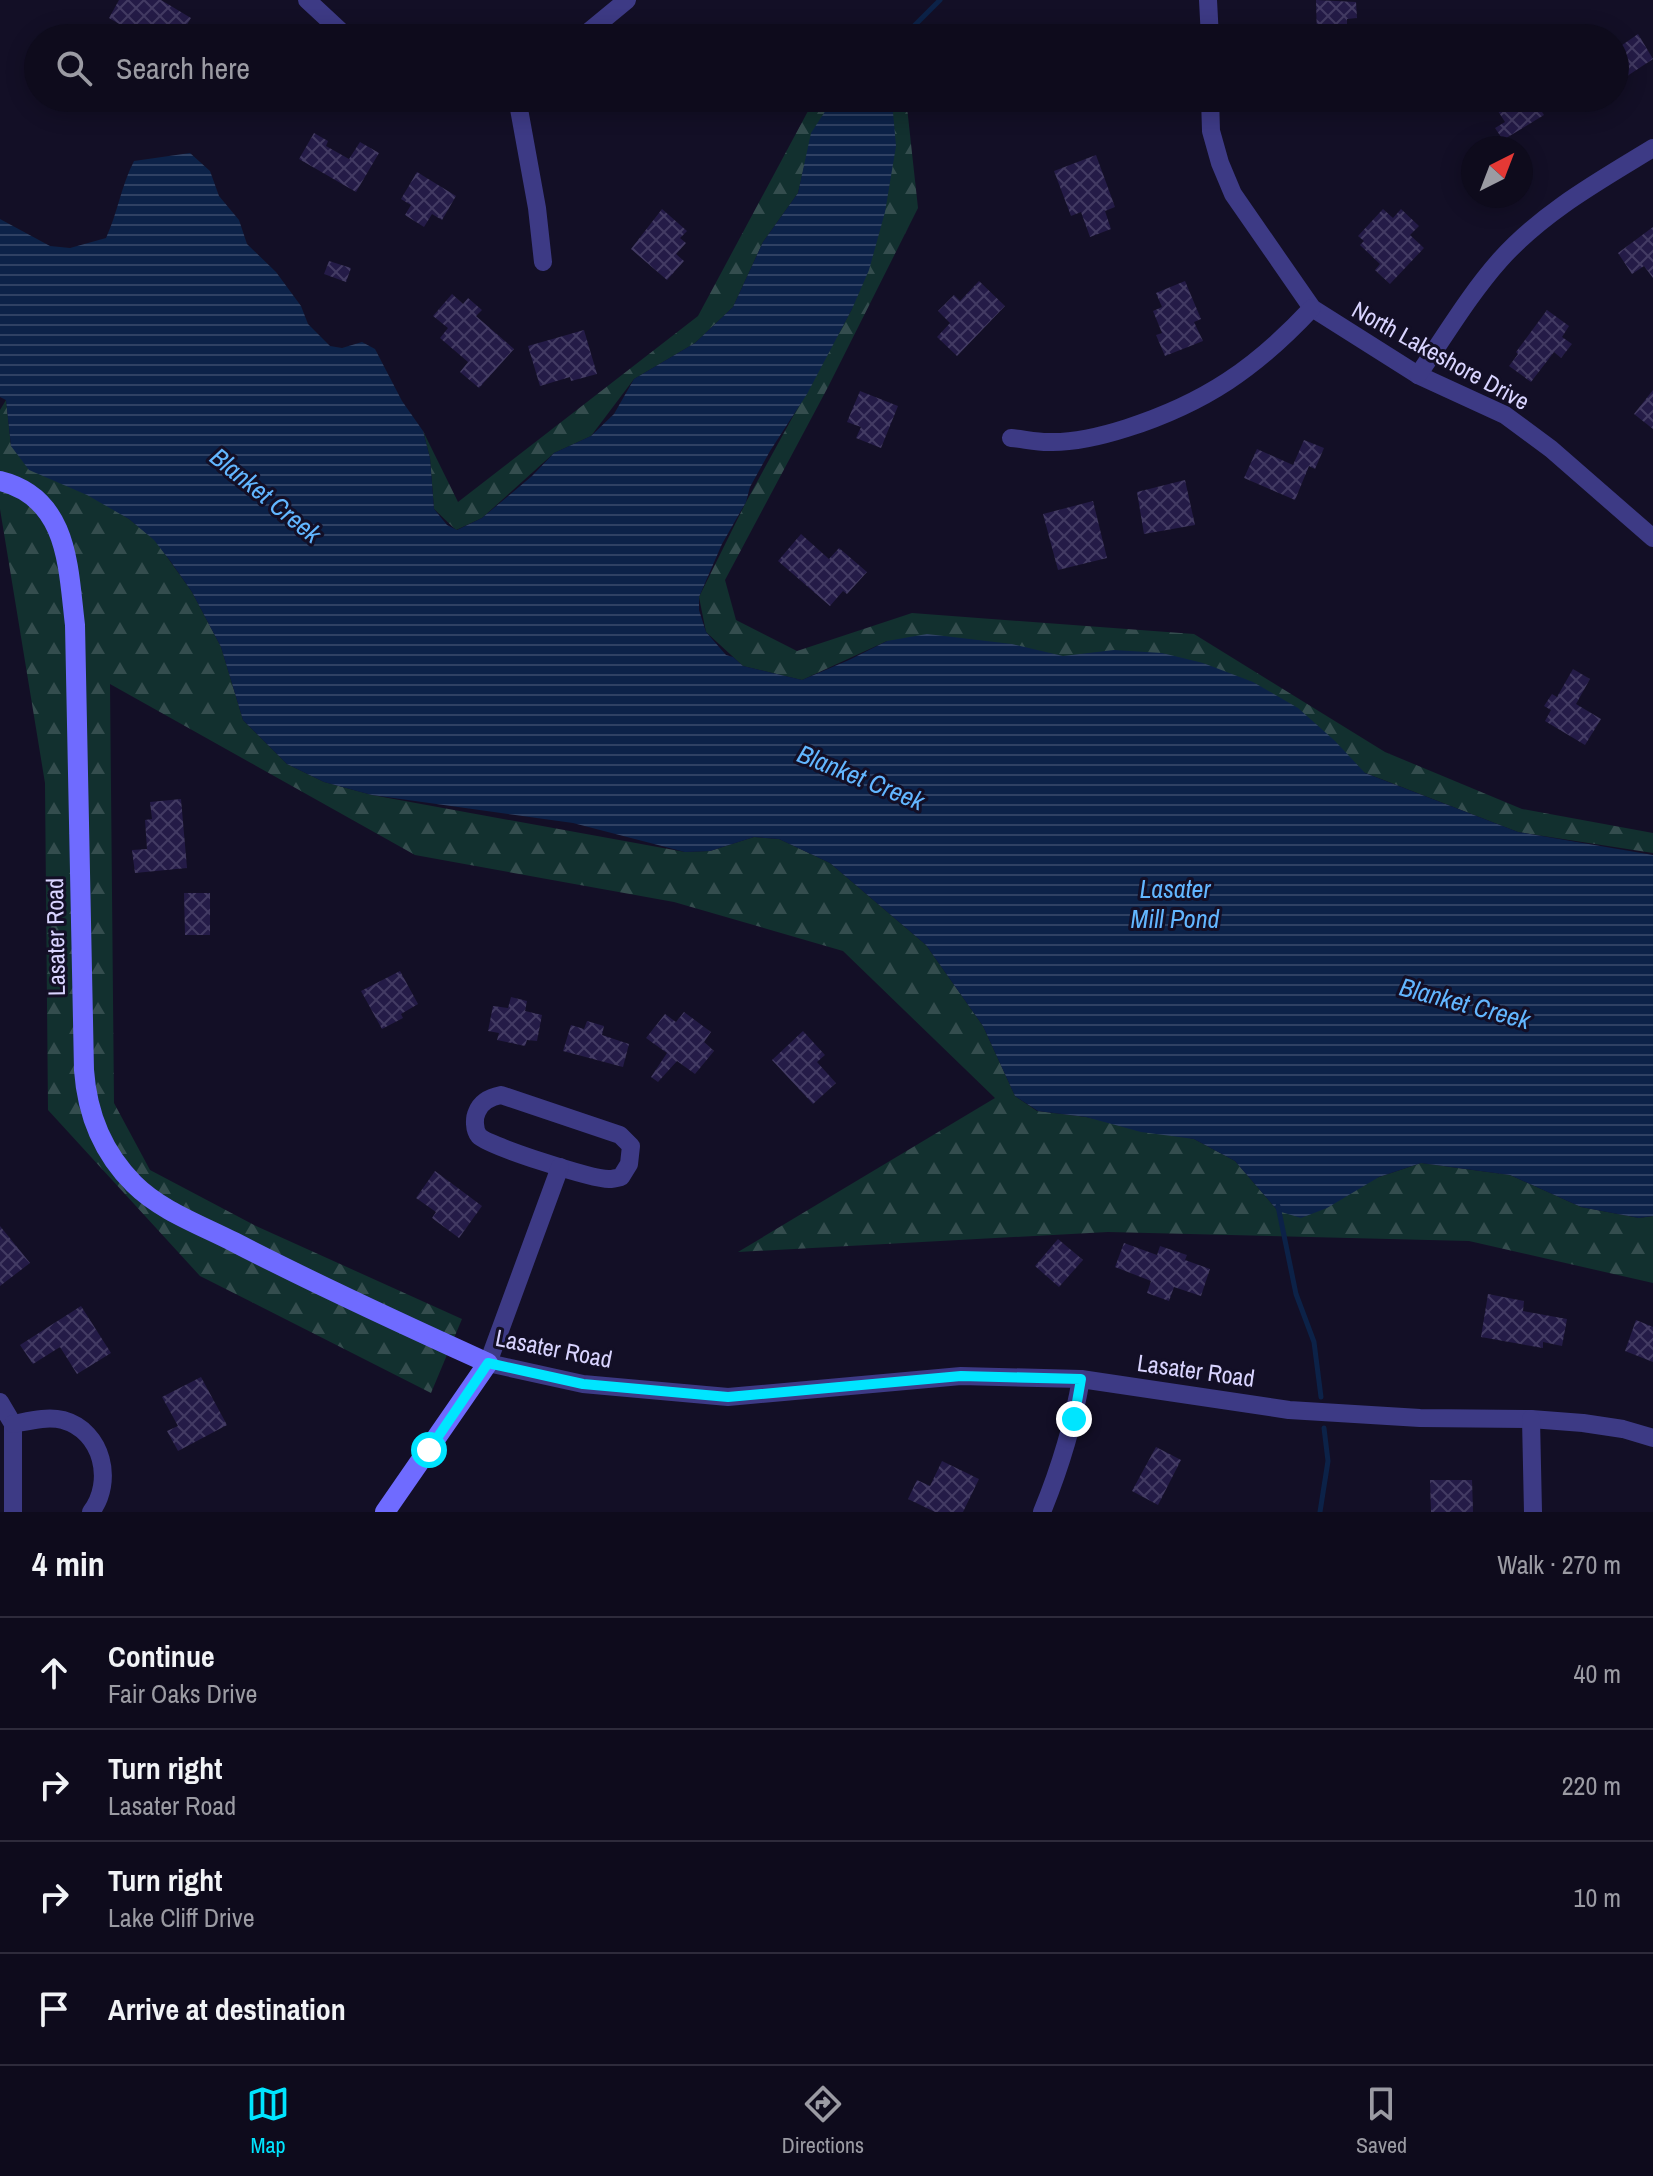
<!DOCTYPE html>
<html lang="en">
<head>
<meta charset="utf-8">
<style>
	body { margin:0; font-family:"Archivo Narrow",sans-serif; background:#1c1929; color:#f1f3f6 }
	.compass { position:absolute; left:1461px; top:136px; width:72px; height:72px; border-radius:50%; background:#0e0b1c; box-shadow:0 4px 20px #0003; rotate:42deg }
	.stop { position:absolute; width:24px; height:24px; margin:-18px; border:6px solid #00e5ff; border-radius:50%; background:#fff }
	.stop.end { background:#00e5ff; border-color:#fff; box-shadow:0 2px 8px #0008 }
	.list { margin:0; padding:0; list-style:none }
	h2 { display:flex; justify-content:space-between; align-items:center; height:104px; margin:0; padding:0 32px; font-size:34px }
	h2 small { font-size:26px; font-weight:400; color:#9b9ba3 }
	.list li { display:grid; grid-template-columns:52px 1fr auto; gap:24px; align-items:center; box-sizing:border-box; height:112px; padding:0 32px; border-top:2px solid #2e2b3b }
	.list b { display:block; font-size:30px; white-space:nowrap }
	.list p { margin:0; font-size:26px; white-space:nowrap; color:#9b9ba3 }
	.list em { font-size:26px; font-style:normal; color:#9b9ba3 }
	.icon { flex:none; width:44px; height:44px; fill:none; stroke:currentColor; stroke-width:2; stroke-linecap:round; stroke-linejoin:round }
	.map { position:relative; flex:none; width:1653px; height:1512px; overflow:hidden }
	.search { position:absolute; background:#0e0b1c; box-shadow:0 4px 20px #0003; left:24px; right:24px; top:24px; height:88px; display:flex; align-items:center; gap:20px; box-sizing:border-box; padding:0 28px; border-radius:44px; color:#9b9ba3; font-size:30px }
	.sheet { height:552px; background:#0e0b1c }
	nav { display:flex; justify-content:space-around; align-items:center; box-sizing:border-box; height:112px; border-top:2px solid #2e2b3b; background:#0e0b1c; font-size:22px; color:#9b9ba3 }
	nav a { display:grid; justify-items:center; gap:4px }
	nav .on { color:#00e5ff }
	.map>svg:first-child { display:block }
</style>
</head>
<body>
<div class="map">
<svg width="1653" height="1512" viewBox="0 0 1653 1512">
	<defs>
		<pattern id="forest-firs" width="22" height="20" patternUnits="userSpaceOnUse" patternTransform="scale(2)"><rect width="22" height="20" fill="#12302f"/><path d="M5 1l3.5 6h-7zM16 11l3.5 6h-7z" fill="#344d4e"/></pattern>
		<pattern id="water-rules" width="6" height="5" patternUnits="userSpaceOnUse" patternTransform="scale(2)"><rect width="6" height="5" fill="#0c2248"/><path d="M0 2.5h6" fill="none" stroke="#2f4163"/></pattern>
		<pattern id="building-cross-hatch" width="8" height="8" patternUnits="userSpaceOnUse" patternTransform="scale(2)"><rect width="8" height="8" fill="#241b47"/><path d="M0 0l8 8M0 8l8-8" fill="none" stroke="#433b63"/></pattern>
	</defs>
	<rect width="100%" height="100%" fill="#130f26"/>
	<g fill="url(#forest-firs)">
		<path d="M815,98H841L812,133L798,193L763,242L733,307L695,343L634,379L591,436L554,453L482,518L456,530L434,509L430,458L423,431L458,502L698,316Z"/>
		<path d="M885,98H906L918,208L828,387L725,580L736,620L797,651L912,613L1194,634L1385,752L1522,809L1653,833V853L1518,832L1063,656L887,641L802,680L743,666L706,632L699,597L746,502L852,309L888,103Z"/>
		<path d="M6,400L11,446L129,519L155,540L192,592L221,647L243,720L287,764L324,782L372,795L685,852L710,851L754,837L779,839L830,863L926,945L983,1026L1015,1096L1037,1111L1086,1117L1194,1139L1235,1161L1278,1211L1421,1163L1510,1175L1581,1207L1639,1218L1653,1216V1283L1469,1241L1108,1232L738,1252L995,1098L843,951L674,902L415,855L110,684L114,1103L150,1170L256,1226L462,1319L431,1393L200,1276L48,1110L45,783L0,509V410Z"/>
	</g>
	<path fill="url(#water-rules)" d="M840,98H882L893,112L896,146L885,212L869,270L852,309L807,394L770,451L750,487L746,502L722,544L699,597V610L706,632L726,655L733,657L743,666L802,680L849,660L887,641L927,634L1012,644L1063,656L1114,650L1162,653L1203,663L1253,682L1298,708L1335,741L1365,773L1518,832L1653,855V1216L1639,1218L1581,1207L1510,1175L1421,1163L1379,1177L1327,1208L1301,1218L1278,1211L1235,1161L1194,1139L1141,1132L1086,1117L1038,1111L1015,1096L983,1026L926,945L830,863L779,839L754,837L710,851L685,852L573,823L372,795L324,782L287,764L243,720L221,647L192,592L171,562L154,540L129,519L87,495L29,470L11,446L6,400L0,397V219L50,246L70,248L106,238C118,212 121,186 134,161L190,153L210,171L219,196L239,220L247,244L276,272L301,306L308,324L330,346L342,348L362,342L375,349L402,401L423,431L430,458L434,509L447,525L457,530L482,518L532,476L554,453L591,436L614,414L634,379L695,343L733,307L763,242L798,193L811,133L826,110Z"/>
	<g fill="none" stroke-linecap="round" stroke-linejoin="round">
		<g stroke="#0c2248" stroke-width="5">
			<path d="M902,38L940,0"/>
			<path d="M1278,1206L1296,1294L1314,1342L1321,1397"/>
			<path d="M1320,1512L1328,1461L1324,1428"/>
		</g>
	</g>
	<g fill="url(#building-cross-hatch)">
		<path d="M119,0H161L191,18L179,38H166L157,33L154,38H143L109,18Z"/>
		<path d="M1316,0L1356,2L1357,18L1347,19V38H1317Z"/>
		<path d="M1638,34L1653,59L1615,84V50Z"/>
		<path d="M1512,98H1533L1544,115L1503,140L1495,128L1505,122L1496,108Z"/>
		<path d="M314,133L328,141L326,146L349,159L360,142L379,153L356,192L299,159Z"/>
		<path d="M1096,155L1115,207L1105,211L1111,229L1090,237L1081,212L1071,216L1054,171Z"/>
		<path d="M417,172L456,196L442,220L432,214L424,227L405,215L411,205L401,199Z"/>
		<path d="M662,209L687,231L680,238L686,243L676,254L684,261L667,280L631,249Z"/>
		<path d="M1383,209L1393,218L1401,209L1419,226L1410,235L1424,248L1390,284L1375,270L1380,264L1360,245L1364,241L1358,236Z"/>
		<path d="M1653,227V278L1644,266L1632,274L1618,253Z"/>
		<path d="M329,261L351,268L346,282L324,274Z"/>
		<path d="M979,281L1005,306L957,356L937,337L950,323L938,311L954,295L960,301Z"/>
		<path d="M1185,281L1201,319L1194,322L1203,341L1165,356L1156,335L1162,333L1153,311L1162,307L1156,293Z"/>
		<path d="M452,294L463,304L468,298L482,310L476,316L514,349L479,388L460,372L468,362L440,338L448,328L433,316Z"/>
		<path d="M1547,310L1569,326L1562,337L1572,344L1561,358L1554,352L1531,382L1509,366L1518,354L1516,352Z"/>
		<path d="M584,330L597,374L571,381L570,377L540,386L528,346Z"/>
		<path d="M1653,390V429L1634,414Z"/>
		<path d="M860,391L898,406L881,448L856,438L861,427L847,422Z"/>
		<path d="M1304,440L1324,448L1315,469L1309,466L1295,500L1244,478L1257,449L1293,465Z"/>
		<path d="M1185,480L1195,525L1144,534L1137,492Z"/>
		<path d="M1093,501L1107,558L1058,570L1043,514Z"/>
		<path d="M801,534L829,559L839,548L867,572L847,594L843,591L830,606L778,561Z"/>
		<path d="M1573,669L1590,679L1576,704L1601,719L1585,745L1545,721L1551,710L1544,706L1552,694L1557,697Z"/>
		<path d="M181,799L187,868L135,873L132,850L147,849L145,820L152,819L150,802Z"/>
		<path d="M184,893H210V935H185Z"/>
		<path d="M400,971L418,1004L401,1014L403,1018L382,1029L361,991Z"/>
		<path d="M511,997L527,1001L525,1011L542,1015L537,1041L527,1040L525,1046L497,1040L499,1033L488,1031L493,1006L508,1008Z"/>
		<path d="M684,1012L711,1032L704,1042L714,1051L695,1074L677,1061L658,1082L651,1077L667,1053L646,1038L665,1014L676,1022Z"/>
		<path d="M587,1021L604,1026L602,1035L629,1044L623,1067L563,1051L571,1025L584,1029Z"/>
		<path d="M803,1031L825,1055L817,1062L836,1083L813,1104L772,1060Z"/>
		<path d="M435,1171L482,1206L459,1238L432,1218L436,1212L416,1198Z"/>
		<path d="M0,1226L30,1263L0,1286Z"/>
		<path d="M1058,1239L1083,1260L1059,1287L1035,1266Z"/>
		<path d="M1124,1243L1157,1255L1160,1246L1187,1255L1185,1260L1210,1269L1201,1296L1174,1287L1169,1301L1147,1293L1151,1281L1115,1267Z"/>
		<path d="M1488,1294L1524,1301L1523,1311L1567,1319L1562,1346L1543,1342V1348L1481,1337Z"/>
		<path d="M81,1306L111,1353L77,1374L60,1347L33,1364L20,1345Z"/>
		<path d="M1636,1320L1653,1327V1362L1625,1351Z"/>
		<path d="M201,1377L227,1425L178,1451L167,1431L178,1426L162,1397Z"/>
		<path d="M1156,1447L1181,1460L1158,1505L1132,1491Z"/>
		<path d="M942,1461L979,1479L963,1512H935L908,1499L917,1480L930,1486Z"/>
		<path d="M1430,1480H1472L1473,1512H1431Z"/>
	</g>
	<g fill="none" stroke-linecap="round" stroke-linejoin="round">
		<g stroke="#3d3a85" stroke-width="18">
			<path d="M307,0L348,38"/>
			<path d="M1208,0L1210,38"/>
			<path d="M581,38L627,0"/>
			<path d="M517,98L537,208L543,262"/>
			<path d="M1210,98L1211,131L1220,163L1233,194L1312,308L1418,375L1505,415L1551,449L1653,538"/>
			<path d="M1418,375C1445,336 1469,295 1500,260C1543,212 1599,181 1653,148"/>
			<path d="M1011,438C1023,439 1036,442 1048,442C1074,443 1102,436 1127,428C1205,403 1256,368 1312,308"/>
			<path d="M501,1095L620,1135L631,1146L629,1164L621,1177C617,1178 613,1179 609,1179C592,1179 488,1146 479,1136C474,1130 474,1118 477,1112C481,1101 491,1097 501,1095Z"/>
			<path d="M560,1167L488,1363L583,1384L728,1397L961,1376L1081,1379L1289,1410L1420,1418L1531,1419L1583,1423L1623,1429L1653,1438"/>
			<path d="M0,1402L13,1424V1512"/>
			<path d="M1531,1419L1533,1512"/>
			<path d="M13,1424C29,1421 47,1416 63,1420C103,1431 114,1482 91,1512"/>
			<path d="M1042,1512C1060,1468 1073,1426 1081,1379"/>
		</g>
		<path stroke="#6f6bff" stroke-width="20" d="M0,481C69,498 68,568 75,625L84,1070C87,1113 103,1153 134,1184C161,1211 201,1225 234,1242C317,1285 402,1324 488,1363L385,1512"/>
	</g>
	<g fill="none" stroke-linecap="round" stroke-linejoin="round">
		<path stroke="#00e5ff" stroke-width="10" d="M429,1450L488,1363L583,1384L728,1397L961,1376L1081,1379L1074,1419"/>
	</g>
	<g text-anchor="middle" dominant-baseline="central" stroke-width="6" stroke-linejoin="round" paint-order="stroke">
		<g font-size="24" fill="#d9d4ff" stroke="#130f26">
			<text transform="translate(1441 355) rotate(29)">North Lakeshore Drive</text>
			<text transform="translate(55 937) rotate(-91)">Lasater Road</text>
			<text transform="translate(554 1348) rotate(11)">Lasater Road</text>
			<text transform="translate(1196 1370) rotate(8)">Lasater Road</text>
		</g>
		<g font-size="26" font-style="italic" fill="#62b6ff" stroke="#130f26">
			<text transform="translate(266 495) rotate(39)">Blanket Creek</text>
			<text transform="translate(861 777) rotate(22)">Blanket Creek</text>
			<text x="1175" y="888">Lasater<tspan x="1175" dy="30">Mill Pond</tspan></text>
			<text transform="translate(1465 1003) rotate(15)">Blanket Creek</text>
		</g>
	</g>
</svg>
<svg class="compass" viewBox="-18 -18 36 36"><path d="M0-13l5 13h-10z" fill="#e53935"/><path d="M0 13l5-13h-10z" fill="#9b9ba3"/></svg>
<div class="stop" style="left:429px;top:1450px"></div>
<div class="stop end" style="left:1074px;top:1419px"></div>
<div class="search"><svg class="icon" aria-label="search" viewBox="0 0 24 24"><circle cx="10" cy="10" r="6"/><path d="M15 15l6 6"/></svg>Search here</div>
</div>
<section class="sheet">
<h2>4 min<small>Walk · 270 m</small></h2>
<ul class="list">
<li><svg class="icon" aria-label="ahead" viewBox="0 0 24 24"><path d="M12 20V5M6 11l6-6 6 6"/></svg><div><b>Continue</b><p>Fair Oaks Drive</p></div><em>40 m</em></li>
<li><svg class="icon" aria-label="right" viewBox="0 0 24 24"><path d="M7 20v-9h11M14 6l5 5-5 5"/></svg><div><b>Turn right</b><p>Lasater Road</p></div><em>220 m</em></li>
<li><svg class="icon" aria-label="right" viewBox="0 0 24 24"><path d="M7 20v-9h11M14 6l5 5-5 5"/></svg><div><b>Turn right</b><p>Lake Cliff Drive</p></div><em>10 m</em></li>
<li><svg class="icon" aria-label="arrive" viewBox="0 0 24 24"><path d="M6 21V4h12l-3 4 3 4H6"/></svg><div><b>Arrive at destination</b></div></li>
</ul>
</section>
<nav>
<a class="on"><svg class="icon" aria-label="map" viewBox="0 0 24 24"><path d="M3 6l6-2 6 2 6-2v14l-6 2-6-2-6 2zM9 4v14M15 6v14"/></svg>Map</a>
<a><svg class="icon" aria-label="directions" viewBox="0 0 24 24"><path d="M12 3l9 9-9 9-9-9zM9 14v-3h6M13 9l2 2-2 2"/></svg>Directions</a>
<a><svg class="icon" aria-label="saved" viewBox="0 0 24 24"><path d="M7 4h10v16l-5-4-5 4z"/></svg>Saved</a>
</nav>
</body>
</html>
